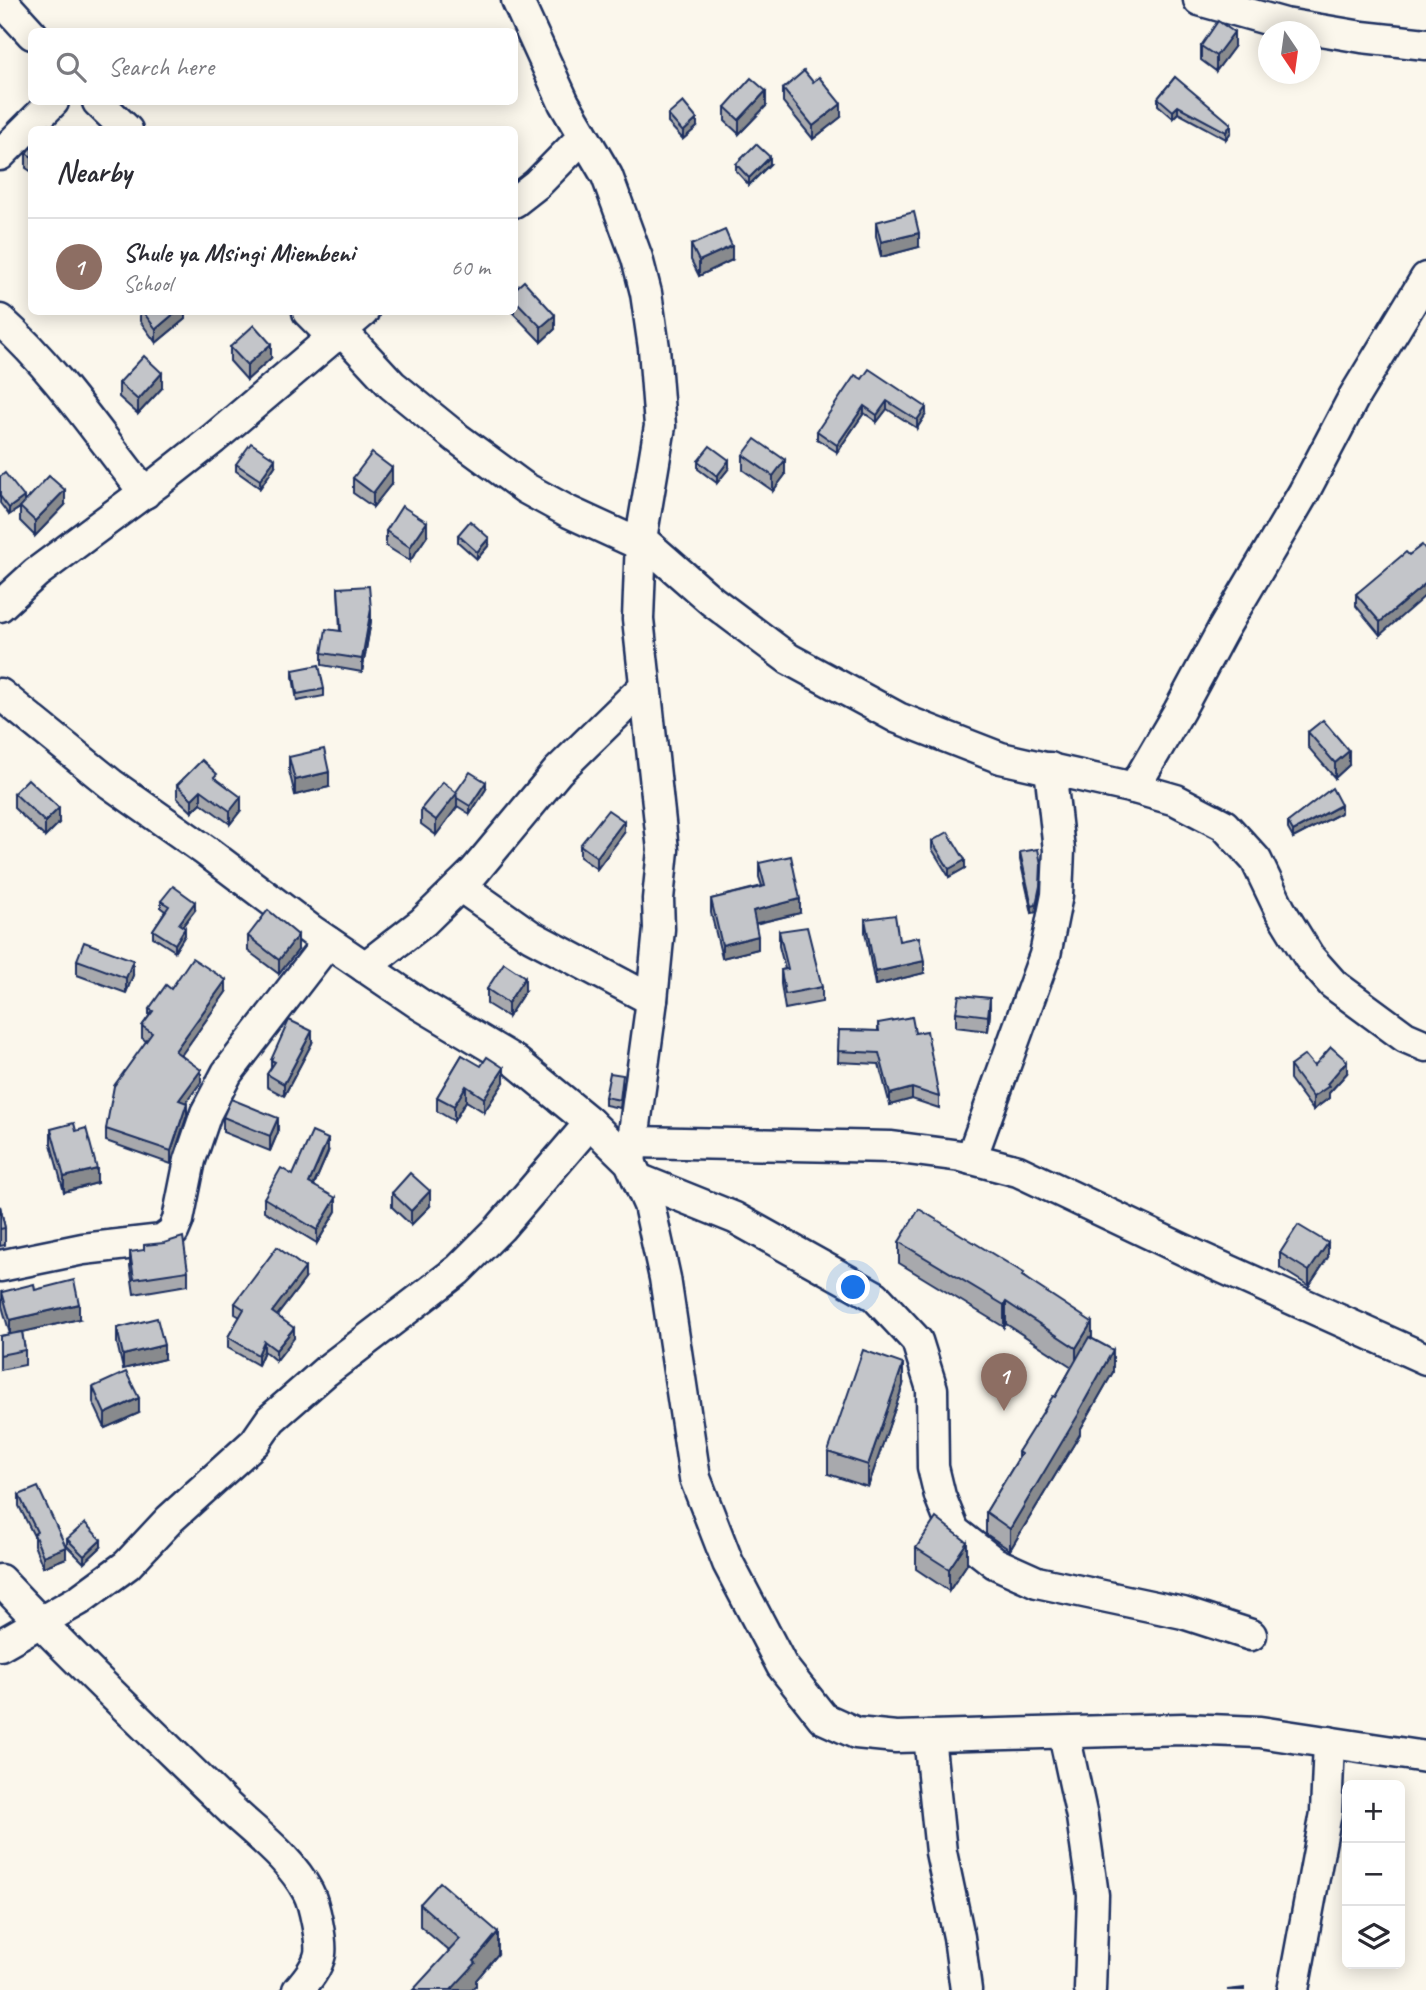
<!DOCTYPE html>
<html lang="en">
<head>
<meta charset="utf-8">
<style>
	body { margin:0; font-family:Caveat,sans-serif; background:#f2f2f3; color:#2b2b33 }
	.controls { position:absolute; right:21px; bottom:21px; display:grid; overflow:hidden; border-radius:10px; box-shadow:0 4px 18px #0003 }
	.controls button { width:63px; height:63px; display:grid; place-items:center; padding:0; border:0; border-bottom:2px solid #e1e1e2; background:#fff; color:#2b2b33; font:35px sans-serif }
	.compass { position:absolute; left:1258px; top:21px; width:63px; height:63px; border-radius:50%; background:#fff; box-shadow:0 4px 18px #0003; rotate:167deg }
	.you { position:absolute; left:854px; top:1288px; width:24px; height:24px; margin:-18px; border:5px solid #fff; border-radius:50%; background:#1a73e8; box-shadow:0 0 0 10px #1a73e833 }
	.badge { display:grid; place-items:center; width:46px; height:46px; border-radius:50%; background:#0f766e; color:#fff; font-size:23px; font-weight:700 }
	.pin { position:absolute; translate:-50% -58px; filter:drop-shadow(0 2px 4px #0008) }
	.pin::after { content:''; position:absolute; top:37px; width:24px; height:21px; background:inherit; clip-path:polygon(0 0,100% 0,50% 100%) }
	.list { margin:0; padding:0; list-style:none }
	h2 { display:flex; justify-content:space-between; align-items:center; height:91px; margin:0; padding:0 28px; font-size:30px }
	h2 small { font-size:23px; font-weight:400; color:#7c7c81 }
	.list li { display:grid; grid-template-columns:46px 1fr auto; gap:21px; align-items:center; box-sizing:border-box; height:98px; padding:0 28px; border-top:2px solid #e1e1e2 }
	.list b { display:block; font-size:26px; white-space:nowrap }
	.list p { margin:0; font-size:23px; white-space:nowrap; color:#7c7c81 }
	.list em { font-size:23px; font-style:normal; color:#7c7c81 }
	.icon { flex:none; width:38px; height:38px; fill:none; stroke:currentColor; stroke-width:2; stroke-linecap:round; stroke-linejoin:round }
	.map { position:relative; flex:none; width:1426px; height:1990px; overflow:hidden }
	.search { position:absolute; background:#fff; box-shadow:0 4px 18px #0003; left:28px; top:28px; width:490px; height:77px; display:flex; align-items:center; gap:18px; box-sizing:border-box; padding:0 24px; border-radius:10px; color:#7c7c81; font-size:26px }
	.panel { position:absolute; background:#fff; box-shadow:0 4px 18px #0003; left:28px; top:126px; width:490px; height:189px; border-radius:10px }
	.map>svg:first-child { display:block }
</style>
</head>
<body>
<div class="map">
<svg width="1426" height="1990" viewBox="0 0 1426 1990">
	<rect width="100%" height="100%" fill="#fbf7ec"/>
	<filter id="ink" filterUnits="userSpaceOnUse"><feTurbulence type="fractalNoise" baseFrequency=".0143" numOctaves="2"/><feDisplacementMap in="SourceGraphic" scale="14" xChannelSelector="R" yChannelSelector="G"/><feConvolveMatrix kernelMatrix="1 2 1 2 8 2 1 2 1" color-interpolation-filters="sRGB"/></filter>
	<g filter="url(#ink)">
		<g fill="none" stroke-linecap="round" stroke-linejoin="round">
			<defs>
				<g id="minor">
					<path d="M1,0L32,34"/>
					<path d="M517,0L564,103L607,176L637,258L646,293L654,348L660,426L641,539L638,619L663,850L658,899L659,929L652,1000L630,1162"/>
					<path d="M1199,0L1285,24L1362,37L1426,44"/>
					<path d="M98,102L127,130"/>
					<path d="M0,155L53,102"/>
					<path d="M514,202L537,184L583,137"/>
					<path d="M308,312L334,338"/>
					<path d="M0,320C56,370 98,434 145,493"/>
					<path d="M342,331L392,385L457,438L525,488L569,512L641,545"/>
					<path d="M641,539L712,601L789,659L898,718L1001,758L1134,788L1176,800L1224,825L1256,860L1280,910L1309,957L1333,984L1405,1037L1426,1046"/>
					<path d="M0,606L36,573L161,480L213,439L363,312"/>
					<path d="M0,694L111,784L206,851L312,931L421,1005L515,1061L587,1120L630,1162L649,1205L665,1278L695,1478L728,1563L782,1666L823,1718L856,1733L896,1737L1183,1729L1260,1732L1426,1757"/>
					<path d="M1134,788L1179,711L1222,631L1304,492L1355,395L1426,278"/>
					<path d="M460,886L531,936L652,1000"/>
					<path d="M365,967L423,922L474,872L558,771L645,686"/>
					<path d="M633,1142L892,1147L961,1156L1018,1171L1199,1257L1426,1359"/>
					<path d="M971,1159L1045,955L1057,895L1059,850L1050,768"/>
					<path d="M638,1179L735,1218L875,1296L917,1341L932,1389L933,1467L940,1496L954,1531L995,1563L1037,1582L1183,1613L1251,1635"/>
					<path d="M0,1266L83,1249L162,1240L173,1232L178,1220L190,1160L206,1113L227,1073L328,942"/>
					<path d="M0,1580C71,1656 146,1727 220,1799C250,1830 287,1853 308,1892C314,1903 322,1941 320,1954C317,1968 307,1980 298,1990"/>
					<path d="M0,1645L79,1600L127,1565L170,1519L255,1442L271,1419L326,1371L458,1270L500,1228L590,1123"/>
					<path d="M1064,1734L1082,1817L1093,1895L1090,1990"/>
					<path d="M929,1736L941,1852L959,1937L966,1990"/>
					<path d="M1293,1990L1326,1813L1329,1742"/>
				</g>
			</defs>
			<use href="#minor" stroke="#1b2f5e" stroke-width="35"/>
			<use href="#minor" stroke="#fbf7ec" stroke-width="30"/>
		</g>
		<g fill="#a8a9ad" stroke="#1b2f5e" stroke-width="2">
			<path d="M1201,46L1234,47L1216,71L1201,60Z"/>
			<path d="M1175,77L1231,132L1226,139L1178,113L1173,118L1158,105V98Z"/>
			<path d="M783,89L841,117L813,139L783,102Z"/>
			<path d="M766,106L739,134L725,121V107Z"/>
			<path d="M668,115L697,127L683,139L668,123Z"/>
			<path d="M32,146V172L26,168V153Z"/>
			<path d="M736,164H770L749,185L736,171Z"/>
			<path d="M876,222L919,247L881,257L876,236Z"/>
			<path d="M691,245L732,260L699,276L691,260Z"/>
			<path d="M514,290L555,329L541,342L512,312H514Z"/>
			<path d="M140,312H185V319L156,343L140,321Z"/>
			<path d="M230,347L271,358L247,380L230,361Z"/>
			<path d="M862,379L926,414L917,428L887,409L877,422L864,413L837,452L817,439V431Z"/>
			<path d="M119,383L162,388L138,414L119,397Z"/>
			<path d="M743,455L785,475L773,491L743,470Z"/>
			<path d="M698,461L729,468L717,483L698,469Z"/>
			<path d="M236,464L275,466L260,488L236,471Z"/>
			<path d="M0,477L24,503L65,505L35,536L20,521V508L9,515L0,503Z"/>
			<path d="M353,478L392,483L373,507L353,493Z"/>
			<path d="M386,531L427,536L410,561L386,546Z"/>
			<path d="M458,535L489,545L477,559L458,542Z"/>
			<path d="M1409,555L1380,635L1356,606V594Z"/>
			<path d="M338,588L371,621L362,672L322,665V653L340,631Z"/>
			<path d="M293,670L324,689V696L297,701L293,677Z"/>
			<path d="M1308,732L1349,765L1335,778L1308,747Z"/>
			<path d="M289,757L329,787L295,795L289,771Z"/>
			<path d="M217,779L241,810L230,824L201,803L192,812L177,798V785Z"/>
			<path d="M486,789L470,814L457,806V807L436,835L421,824V809L456,792Z"/>
			<path d="M14,793L59,823L45,837L14,808Z"/>
			<path d="M1341,813L1293,838L1288,829V822Z"/>
			<path d="M624,833L597,869L580,857V845Z"/>
			<path d="M932,841L965,868L949,877L932,849Z"/>
			<path d="M1020,852L1040,893L1036,912L1032,913L1020,860Z"/>
			<path d="M759,863L800,913L755,924L758,949L722,958L711,913V899L762,886L759,877Z"/>
			<path d="M161,901L195,910L182,926L185,935L175,951L153,937V930L165,911L161,908Z"/>
			<path d="M865,919L899,941L924,973L875,985L865,932Z"/>
			<path d="M779,931L822,987V1002L785,1009L781,984V970L785,969L779,946Z"/>
			<path d="M248,936L298,950L279,974L248,951Z"/>
			<path d="M77,960L133,975L126,993L77,975Z"/>
			<path d="M171,989L226,992L181,1055L201,1082L186,1102L187,1115L171,1164L106,1141V1129L146,1041L142,1038V1026L149,1016V1009Z"/>
			<path d="M487,989L525,991L508,1017L487,1004Z"/>
			<path d="M956,1012L990,1013L988,1031L956,1027Z"/>
			<path d="M878,1023L915,1033L939,1097V1108L912,1099L890,1105L879,1064L838,1062L839,1030L878,1031Z"/>
			<path d="M312,1043L284,1096L267,1087V1074L271,1069V1060Z"/>
			<path d="M462,1055L504,1082L484,1112L466,1101L454,1121L437,1111V1097Z"/>
			<path d="M1290,1066H1314L1347,1073L1329,1093V1098L1313,1110L1290,1079Z"/>
			<path d="M623,1083L620,1108L605,1105V1097Z"/>
			<path d="M223,1117L278,1132L270,1151L223,1132Z"/>
			<path d="M51,1129L76,1131L97,1183L64,1192L51,1144Z"/>
			<path d="M328,1152L314,1185L336,1211L317,1243L264,1211V1198L293,1175Z"/>
			<path d="M392,1193L430,1206L411,1225L392,1207Z"/>
			<path d="M0,1206L5,1228V1245L0,1246Z"/>
			<path d="M899,1242L1024,1277L1092,1339L1113,1372L1080,1430V1434L1010,1550L986,1534V1512L1018,1459V1452L1055,1397L1072,1367L1006,1324L1004,1327L899,1263Z"/>
			<path d="M130,1252L188,1271V1285L134,1294L130,1266Z"/>
			<path d="M1280,1253L1328,1257L1309,1286L1280,1268Z"/>
			<path d="M305,1279L277,1316L294,1338L276,1361L264,1351L258,1365L228,1348V1337L240,1317L235,1314V1303Z"/>
			<path d="M2,1292L79,1319L22,1332L25,1350V1365L0,1370V1336L10,1334L2,1306Z"/>
			<path d="M117,1328L164,1359L123,1369L117,1343Z"/>
			<path d="M903,1385L868,1487L828,1474V1452Z"/>
			<path d="M93,1387L139,1413L105,1428L93,1402Z"/>
			<path d="M19,1495L66,1558L43,1567L34,1545V1536L19,1506Z"/>
			<path d="M67,1539L101,1547L84,1563L67,1546Z"/>
			<path d="M916,1548L967,1564L949,1591L916,1569Z"/>
			<path d="M420,1904L498,1954L476,1980V1985L449,1951L420,1926Z"/>
		</g>
		<g fill="#888a8d" stroke="#1b2f5e" stroke-width="2">
			<path d="M1234,32V47L1216,71V56Z"/>
			<path d="M766,91V106L739,134V120Z"/>
			<path d="M841,104V117L813,139V126Z"/>
			<path d="M1178,106V113L1173,118V111Z"/>
			<path d="M697,119V127L683,139V132Z"/>
			<path d="M1231,124V132L1226,139V132Z"/>
			<path d="M770,157V164L749,185V178Z"/>
			<path d="M919,233V247L881,257V242Z"/>
			<path d="M732,246V260L699,276V261Z"/>
			<path d="M176,312H185V319L156,343V329Z"/>
			<path d="M555,315V329L541,342V327Z"/>
			<path d="M271,344V358L247,380V365Z"/>
			<path d="M162,373V388L138,414V400Z"/>
			<path d="M887,401V409L877,422V415Z"/>
			<path d="M864,406V413L837,452V445Z"/>
			<path d="M926,407V414L917,428V420Z"/>
			<path d="M275,459V466L260,488V480Z"/>
			<path d="M729,460V468L717,483V476Z"/>
			<path d="M785,460V475L773,491V476Z"/>
			<path d="M392,468V483L373,507V493Z"/>
			<path d="M65,490V505L35,536V521Z"/>
			<path d="M24,497V505L9,515V508Z"/>
			<path d="M427,522V536L410,561V547Z"/>
			<path d="M489,538V545L477,559V552Z"/>
			<path d="M1426,583V595L1380,635V622Z"/>
			<path d="M371,609V621L362,672V659Z"/>
			<path d="M1349,751V765L1335,778V763Z"/>
			<path d="M329,772V787L295,795V780Z"/>
			<path d="M486,782V789L470,814V806Z"/>
			<path d="M201,790V803L192,812V799Z"/>
			<path d="M457,793V807L436,835V820Z"/>
			<path d="M241,797V810L230,824V811Z"/>
			<path d="M1341,805V813L1293,838V831Z"/>
			<path d="M59,808V823L45,837V822Z"/>
			<path d="M624,821V833L597,869V857Z"/>
			<path d="M965,860V868L949,877V869Z"/>
			<path d="M1041,864L1040,893L1036,912L1032,913V906Z"/>
			<path d="M800,899V913L753,924V911Z"/>
			<path d="M195,902V910L179,931V924Z"/>
			<path d="M185,928V935L175,951V944Z"/>
			<path d="M298,935V950L279,974V960Z"/>
			<path d="M758,936V949L722,958V945Z"/>
			<path d="M133,960V975L126,993V978Z"/>
			<path d="M924,961V973L875,985V972Z"/>
			<path d="M525,977V991L508,1017V1003Z"/>
			<path d="M226,980V992L175,1064V1051Z"/>
			<path d="M990,998V1013L988,1031V1016Z"/>
			<path d="M312,1031V1043L284,1096V1084Z"/>
			<path d="M1347,1061V1073L1329,1093V1098L1313,1110V1097Z"/>
			<path d="M504,1068V1082L484,1112V1098Z"/>
			<path d="M201,1070V1082L179,1112V1100Z"/>
			<path d="M466,1086V1101L454,1121V1106Z"/>
			<path d="M912,1088V1099L890,1105V1094Z"/>
			<path d="M187,1103V1115L171,1164V1151Z"/>
			<path d="M278,1118V1132L270,1151V1136Z"/>
			<path d="M328,1139V1152L309,1196V1183Z"/>
			<path d="M97,1169V1183L64,1192V1177Z"/>
			<path d="M430,1191V1206L411,1225V1211Z"/>
			<path d="M336,1198V1211L317,1243V1230Z"/>
			<path d="M1328,1243V1257L1309,1286V1271Z"/>
			<path d="M305,1268V1279L272,1322V1312Z"/>
			<path d="M1006,1302V1324L1004,1327V1305Z"/>
			<path d="M79,1304V1319L10,1335V1320Z"/>
			<path d="M1092,1322V1343L1076,1369V1348Z"/>
			<path d="M294,1328V1338L276,1361V1350Z"/>
			<path d="M264,1341V1351L258,1365V1355Z"/>
			<path d="M164,1345V1359L123,1369V1355Z"/>
			<path d="M1113,1350V1372L1080,1430V1434L1010,1550V1529L1079,1411Z"/>
			<path d="M903,1364V1385L868,1487V1465Z"/>
			<path d="M139,1398V1413L105,1428V1414Z"/>
			<path d="M101,1540V1547L84,1563V1556Z"/>
			<path d="M967,1542V1564L949,1591V1569Z"/>
			<path d="M66,1547V1558L43,1567V1556Z"/>
			<path d="M498,1932V1954L476,1980V1985L471,1990H451L474,1961Z"/>
		</g>
		<g fill="#c3c5c9" stroke="#1b2f5e" stroke-width="2">
			<path d="M1218,21L1234,32L1216,56L1201,46Z"/>
			<path d="M804,71L813,82L819,77L841,104L813,126L783,89Z"/>
			<path d="M1175,77L1231,124L1226,132L1178,106L1173,111L1158,98Z"/>
			<path d="M751,78L766,91L739,120L725,107Z"/>
			<path d="M683,102L697,119L683,132L668,115Z"/>
			<path d="M49,125L54,130H45Z"/>
			<path d="M756,144L770,157L749,178L736,164Z"/>
			<path d="M32,146V157L26,153Z"/>
			<path d="M914,212L919,233L881,242L876,222Z"/>
			<path d="M725,230L732,246L699,261L691,245Z"/>
			<path d="M524,281L555,315L541,327L514,299V290Z"/>
			<path d="M143,312H176L156,329Z"/>
			<path d="M254,325L271,344L247,365L230,347Z"/>
			<path d="M144,356L162,373L138,400L119,383Z"/>
			<path d="M869,369L926,407L917,420L887,401L877,415L864,406L837,445L817,431L855,375L862,379Z"/>
			<path d="M755,439L785,460L773,476L743,455Z"/>
			<path d="M251,443L275,459L260,480L236,464Z"/>
			<path d="M710,446L729,460L717,476L698,461Z"/>
			<path d="M372,453L392,468L373,493L353,478Z"/>
			<path d="M5,473L24,497L9,508L0,496V477Z"/>
			<path d="M49,476L65,490L35,521L20,507Z"/>
			<path d="M402,506L427,522L410,547L386,531Z"/>
			<path d="M470,521L489,538L477,552L458,535Z"/>
			<path d="M1422,545L1426,550V583L1380,622L1356,594L1406,552L1409,555Z"/>
			<path d="M369,586L371,609L362,659L322,653L326,629L341,631L338,588Z"/>
			<path d="M319,665L324,689L297,694L293,670Z"/>
			<path d="M1323,720L1349,751L1335,763L1308,732Z"/>
			<path d="M324,749L329,772L295,780L289,757Z"/>
			<path d="M202,760L217,774L214,777L241,797L230,811L201,790L192,799L177,785Z"/>
			<path d="M470,772L486,782L470,806L457,798L456,792Z"/>
			<path d="M28,779L59,808L45,822L14,793Z"/>
			<path d="M443,782L457,793L436,820L421,809Z"/>
			<path d="M1332,788L1341,805L1293,831L1288,822Z"/>
			<path d="M608,810L624,821L597,857L580,845Z"/>
			<path d="M948,832L965,860L949,869L932,841Z"/>
			<path d="M1038,849L1041,864L1040,886L1036,905L1032,906L1020,852Z"/>
			<path d="M791,856L800,899L753,911L758,936L722,945L711,899L765,886L759,863Z"/>
			<path d="M173,886L195,902L179,924L185,928L175,944L153,930L169,906L161,901Z"/>
			<path d="M268,910L298,935L279,960L248,936Z"/>
			<path d="M895,915L899,941L919,937L924,961L875,972L865,919Z"/>
			<path d="M807,927L822,987L785,994L781,970L788,969L779,931Z"/>
			<path d="M84,942L133,960L126,978L77,960Z"/>
			<path d="M192,958L226,980L175,1051L201,1070L179,1100L187,1103L171,1151L106,1129L114,1086L152,1033L142,1026L153,1011L149,1009L166,985L171,989Z"/>
			<path d="M504,963L525,977L508,1003L487,989Z"/>
			<path d="M959,995L990,998L988,1016L956,1012Z"/>
			<path d="M912,1017L915,1033L927,1031L939,1097L912,1088L890,1094L879,1053L838,1051L839,1030L879,1031L878,1023Z"/>
			<path d="M289,1020L312,1031L284,1084L267,1074L275,1062L271,1060Z"/>
			<path d="M1331,1047L1347,1061L1327,1084L1329,1086L1313,1097L1290,1066L1305,1055L1314,1066Z"/>
			<path d="M462,1055L481,1066L487,1057L504,1068L484,1098L466,1086L454,1106L437,1097Z"/>
			<path d="M610,1073L623,1075L620,1100L605,1097Z"/>
			<path d="M231,1099L278,1118L270,1136L223,1117Z"/>
			<path d="M74,1123L76,1131L86,1128L97,1169L64,1177L51,1129Z"/>
			<path d="M312,1132L328,1139L309,1183L336,1198L317,1230L264,1198L281,1168L293,1175Z"/>
			<path d="M410,1173L430,1191L411,1211L392,1193Z"/>
			<path d="M0,1206L5,1228L0,1229Z"/>
			<path d="M919,1209L1024,1273L1022,1276L1092,1322L1076,1348L1006,1302L1004,1305L899,1242Z"/>
			<path d="M1298,1225L1328,1243L1309,1271L1280,1253Z"/>
			<path d="M183,1237L188,1271L134,1279L130,1252L144,1250V1245L164,1243Z"/>
			<path d="M277,1247L305,1268L272,1312L294,1328L276,1350L264,1341L258,1355L228,1337L244,1309L235,1303Z"/>
			<path d="M74,1280L79,1304L10,1320L2,1292L34,1284L35,1290Z"/>
			<path d="M157,1318L164,1345L123,1355L117,1328Z"/>
			<path d="M22,1332L25,1350L0,1355V1336Z"/>
			<path d="M1089,1337L1113,1350L1079,1411L1080,1412L1010,1529L986,1512L1021,1454L1018,1452L1053,1396L1055,1397Z"/>
			<path d="M863,1350L903,1364L868,1465L828,1452Z"/>
			<path d="M126,1372L139,1398L105,1414L93,1387Z"/>
			<path d="M38,1487L66,1547L43,1556L34,1534L37,1532L19,1495Z"/>
			<path d="M936,1518L967,1542L949,1569L916,1548Z"/>
			<path d="M85,1523L101,1540L84,1556L67,1539Z"/>
			<path d="M440,1882L498,1932L474,1961L476,1963L451,1990H413L460,1939L420,1904Z"/>
			<path d="M1244,1988V1990H1227Z"/>
		</g>
	</g>
</svg>
<div class="controls">
<button>+</button>
<button>−</button>
<button><svg class="icon" aria-label="layers" viewBox="0 0 24 24"><path d="M12 4l9 5-9 5-9-5zM3 14l9 5 9-5"/></svg></button>
</div>
<svg class="compass" viewBox="-18 -18 36 36"><path d="M0-13l5 13h-10z" fill="#e53935"/><path d="M0 13l5-13h-10z" fill="#7c7c81"/></svg>
<div class="you"></div>
<div class="pin badge" style="left:1004px;top:1411px;background:#8d6e63">1</div>
<div class="search"><svg class="icon" aria-label="search" viewBox="0 0 24 24"><circle cx="10" cy="10" r="6"/><path d="M15 15l6 6"/></svg>Search here</div>
<section class="panel">
<h2>Nearby<small></small></h2>
<ul class="list">
<li><span class="badge" style="background:#8d6e63">1</span><div><b>Shule ya Msingi Miembeni</b><p>School</p></div><em>60 m</em></li>
</ul>
</section>
</div>
</body>
</html>
